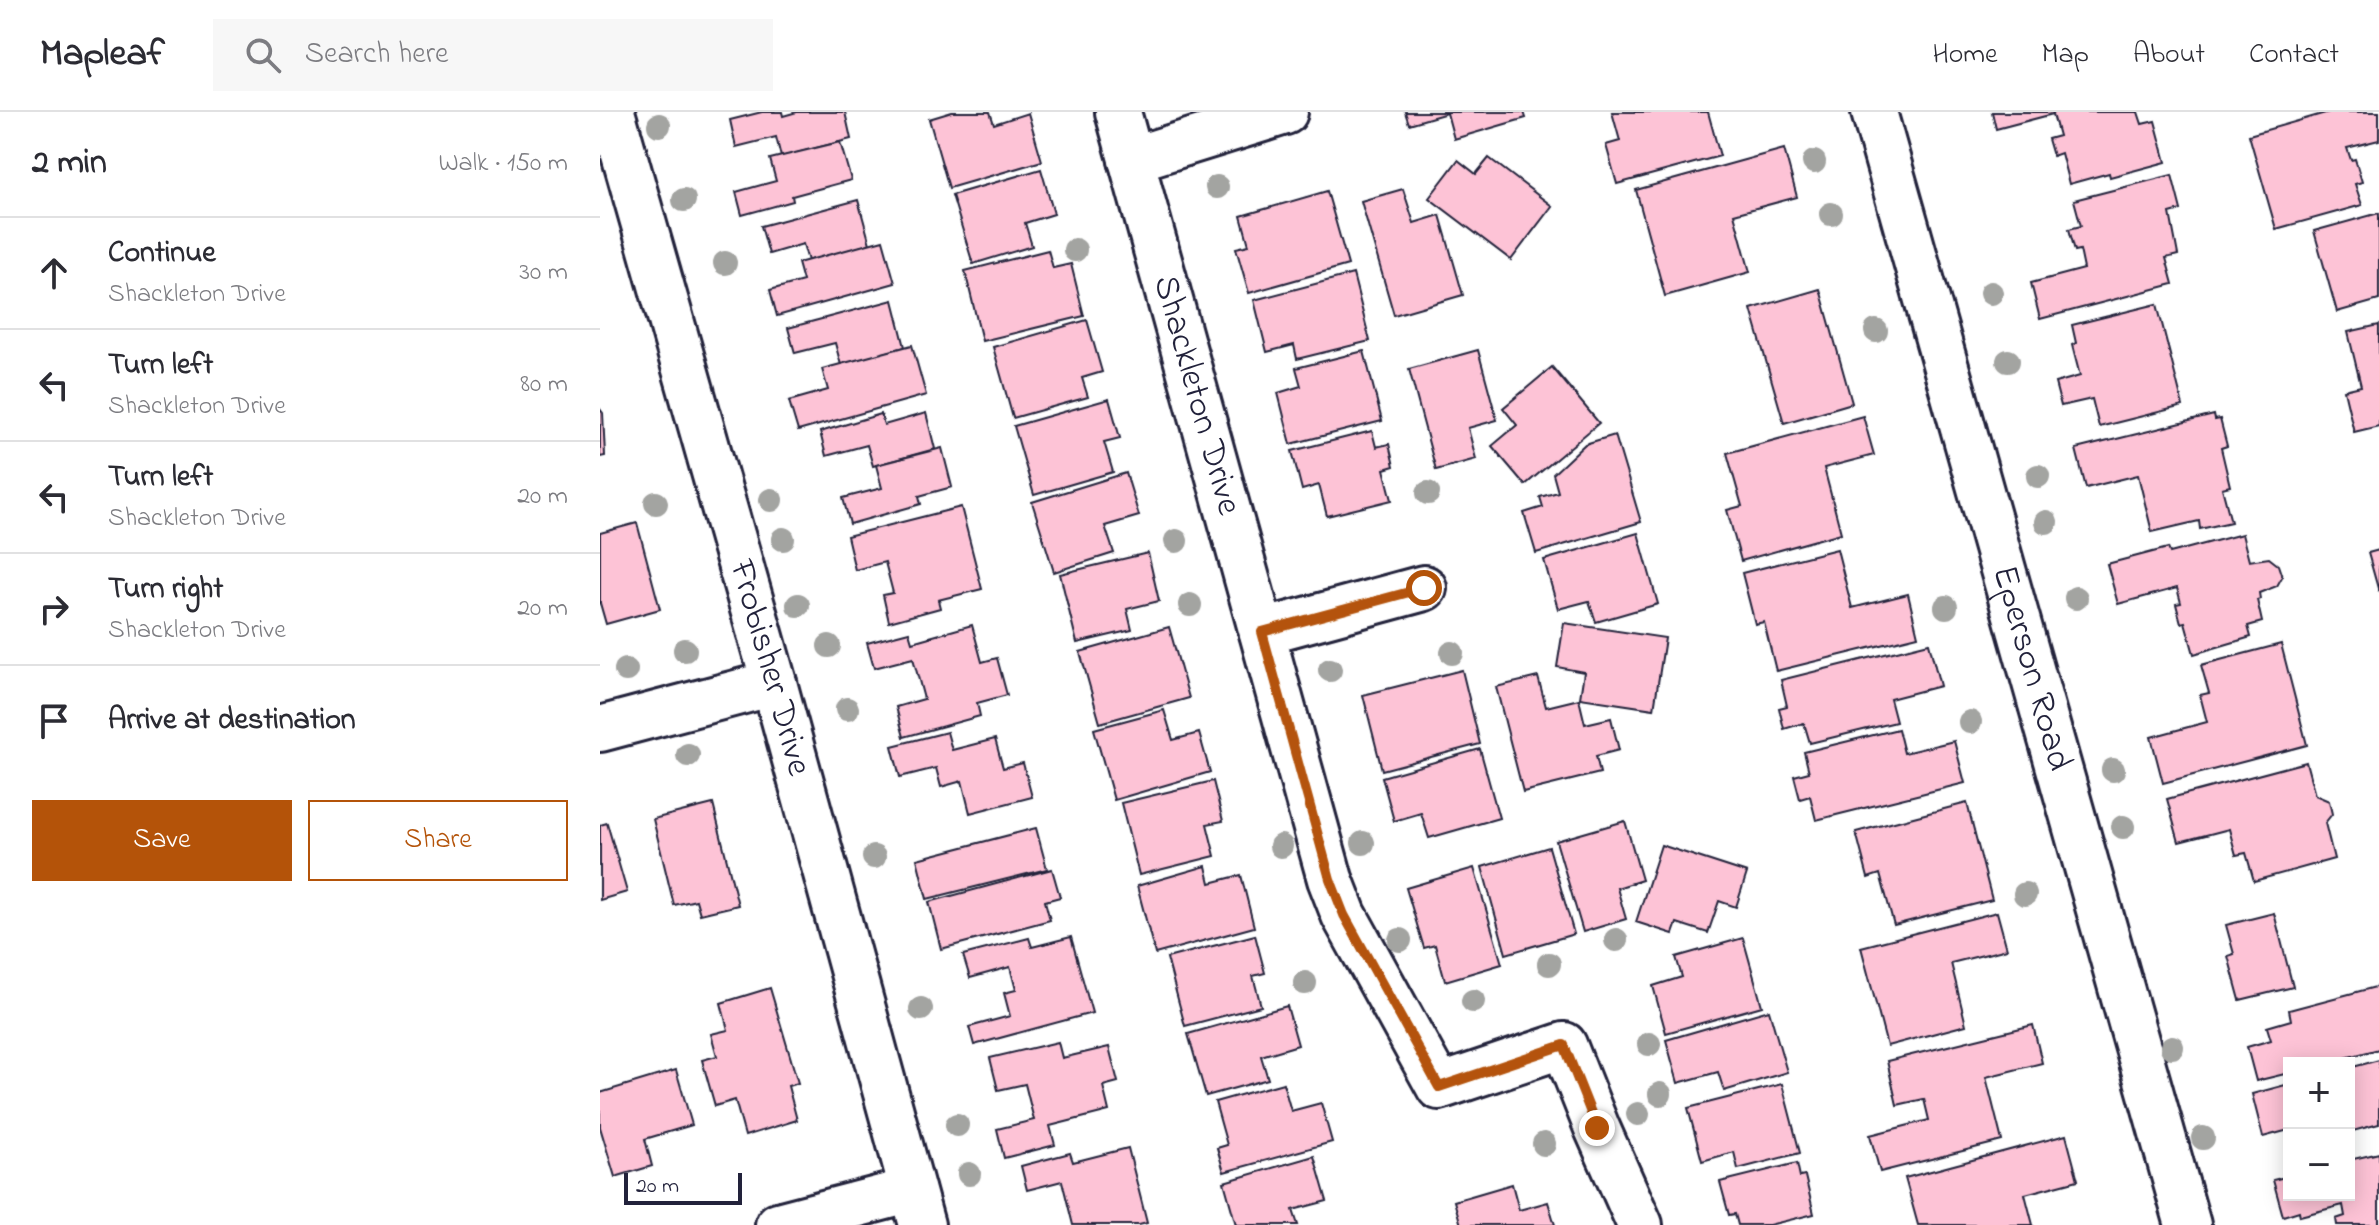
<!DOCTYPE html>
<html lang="en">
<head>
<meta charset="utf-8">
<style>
	body { margin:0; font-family:"Indie Flower",sans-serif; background:#f7f7f7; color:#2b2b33 }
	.controls { position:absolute; right:24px; bottom:24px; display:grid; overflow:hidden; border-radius:0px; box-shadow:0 4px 20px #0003 }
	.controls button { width:72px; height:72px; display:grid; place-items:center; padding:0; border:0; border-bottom:2px solid #e1e1e2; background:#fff; color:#2b2b33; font:40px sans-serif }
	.scale { position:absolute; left:24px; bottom:20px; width:118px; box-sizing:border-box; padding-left:8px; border:4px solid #22223b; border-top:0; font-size:22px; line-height:28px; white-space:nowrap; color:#22223b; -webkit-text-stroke:6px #fff; paint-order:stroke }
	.stop { position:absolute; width:24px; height:24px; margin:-18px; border:6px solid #b45309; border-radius:50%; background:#fff }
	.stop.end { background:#b45309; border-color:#fff; box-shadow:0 2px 8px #0008 }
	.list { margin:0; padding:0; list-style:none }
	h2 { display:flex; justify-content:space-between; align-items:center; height:104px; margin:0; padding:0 32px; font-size:34px }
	h2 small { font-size:26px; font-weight:400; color:#7c7c81 }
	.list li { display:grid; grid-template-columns:52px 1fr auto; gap:24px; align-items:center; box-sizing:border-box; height:112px; padding:0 32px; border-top:2px solid #e1e1e2 }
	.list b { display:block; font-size:30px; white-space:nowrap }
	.list p { margin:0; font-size:26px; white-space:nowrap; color:#7c7c81 }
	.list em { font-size:26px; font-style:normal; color:#7c7c81 }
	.actions { display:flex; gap:16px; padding:24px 32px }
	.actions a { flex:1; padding:18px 0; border:2px solid #b45309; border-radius:0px; text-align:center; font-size:28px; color:#b45309 }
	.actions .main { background:#b45309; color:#fff }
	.icon { flex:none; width:44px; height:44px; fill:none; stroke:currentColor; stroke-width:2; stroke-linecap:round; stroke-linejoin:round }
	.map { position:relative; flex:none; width:1779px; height:1113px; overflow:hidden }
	header { display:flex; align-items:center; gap:48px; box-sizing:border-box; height:112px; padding:0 40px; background:#fff; border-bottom:2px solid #e1e1e2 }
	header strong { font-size:38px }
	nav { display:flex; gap:44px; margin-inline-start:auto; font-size:28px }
	.search { width:560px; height:72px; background:#f7f7f7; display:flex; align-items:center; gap:20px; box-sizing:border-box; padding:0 28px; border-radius:0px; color:#7c7c81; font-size:30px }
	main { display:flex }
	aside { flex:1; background:#fff }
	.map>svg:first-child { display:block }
</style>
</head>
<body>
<header>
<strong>Mapleaf</strong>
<div class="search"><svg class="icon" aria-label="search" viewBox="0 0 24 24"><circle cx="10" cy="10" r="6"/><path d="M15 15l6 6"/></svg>Search here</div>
<nav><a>Home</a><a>Map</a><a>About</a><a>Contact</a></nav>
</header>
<main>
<aside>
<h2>2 min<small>Walk · 150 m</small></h2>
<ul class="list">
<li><svg class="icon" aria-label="ahead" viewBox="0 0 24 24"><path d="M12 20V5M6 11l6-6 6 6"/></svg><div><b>Continue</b><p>Shackleton Drive</p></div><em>30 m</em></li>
<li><svg class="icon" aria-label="left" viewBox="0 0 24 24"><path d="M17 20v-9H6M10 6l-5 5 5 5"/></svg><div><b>Turn left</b><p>Shackleton Drive</p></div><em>80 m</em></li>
<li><svg class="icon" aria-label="left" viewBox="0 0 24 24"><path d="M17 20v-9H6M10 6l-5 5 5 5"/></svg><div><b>Turn left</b><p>Shackleton Drive</p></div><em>20 m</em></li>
<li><svg class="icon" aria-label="right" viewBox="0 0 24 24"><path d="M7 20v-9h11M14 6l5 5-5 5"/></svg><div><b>Turn right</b><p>Shackleton Drive</p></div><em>20 m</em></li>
<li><svg class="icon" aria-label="arrive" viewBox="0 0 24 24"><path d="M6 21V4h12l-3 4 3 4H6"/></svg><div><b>Arrive at destination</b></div></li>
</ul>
<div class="actions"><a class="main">Save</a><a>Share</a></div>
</aside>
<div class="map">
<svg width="1779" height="1113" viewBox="0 0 1779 1113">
	<rect width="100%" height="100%" fill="#fff"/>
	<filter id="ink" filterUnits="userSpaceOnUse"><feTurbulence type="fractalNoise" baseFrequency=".0125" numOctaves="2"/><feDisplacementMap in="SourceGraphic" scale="16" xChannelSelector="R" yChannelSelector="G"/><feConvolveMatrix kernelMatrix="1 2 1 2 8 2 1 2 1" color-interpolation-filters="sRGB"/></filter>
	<g filter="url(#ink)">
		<g fill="#fdc3d6" stroke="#22223b" stroke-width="2">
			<path d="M162,0H182L183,4L197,0H245L251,27L181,45L176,25L136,35L130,8Z"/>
			<path d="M352,0H390L394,12L428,1L442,49L349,76L329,7Z"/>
			<path d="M805,0H924L926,6L854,27L847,1L809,12Z"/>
			<path d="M1012,0H1108L1120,44L1017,72L1006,33L1020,29Z"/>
			<path d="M1392,0H1538L1542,12L1555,9L1566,50L1510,65L1509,61L1469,72L1461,41L1453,44L1448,27L1459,24L1453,2L1396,17Z"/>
			<path d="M1729,0H1779V28L1747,36L1751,48L1755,47L1762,70L1755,72L1762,93L1676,117L1649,23Z"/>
			<path d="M240,30L251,68L192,84L193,89L142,103L136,80L176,69L170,47Z"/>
			<path d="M1184,37L1197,85L1134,102L1150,160L1065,184L1036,78Z"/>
			<path d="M889,46L952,94L911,148L829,86L858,48L876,62Z"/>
			<path d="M441,57L454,102L425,111L432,134L373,152L352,83Z"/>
			<path d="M1572,63L1581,98L1570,101L1578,143L1566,146L1573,172L1440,207L1431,171L1484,157L1480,138L1475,139L1469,117L1481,114L1474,88Z"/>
			<path d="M803,77L814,111L840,103L863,183L794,203L761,89Z"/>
			<path d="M727,79L748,153L649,181L636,136L649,133L641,104Z"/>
			<path d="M258,88L270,132L208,149L203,132L169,142L161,114Z"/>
			<path d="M1779,101V188L1737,200L1714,119Z"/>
			<path d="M283,128L295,171L177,204L170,178L203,169L198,151Z"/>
			<path d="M448,138L453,156L471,152L484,204L382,229L365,159Z"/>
			<path d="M753,162L770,229L697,247L694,233L667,240L654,188Z"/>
			<path d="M1220,177L1252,291L1184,311L1151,197Z"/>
			<path d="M293,188L305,235L241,253L235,231L195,241L188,216Z"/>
			<path d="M1557,192L1583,294L1499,315L1492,287L1461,294L1455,271L1480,264L1472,233L1476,231L1472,213Z"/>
			<path d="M487,208L502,260L482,266L488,285L413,306L393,235Z"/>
			<path d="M1779,213V314L1754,320L1744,278L1761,274L1748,220Z"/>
			<path d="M312,233L326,283L198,319L189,289L228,278L222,257Z"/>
			<path d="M878,238L897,308L868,316L876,347L836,358L809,257Z"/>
			<path d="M764,239L782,309L691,332L678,281L701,274L696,256Z"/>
			<path d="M952,255L999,311L925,373L892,334L917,313L903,296Z"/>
			<path d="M509,287L520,326L504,330L513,360L434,383L414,314Z"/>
			<path d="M0,297L3,301L5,344L0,345Z"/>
			<path d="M326,301L335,337L273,354L267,333L226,344L220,320L281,302L284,313Z"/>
			<path d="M1614,303L1615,308L1620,307L1627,334L1621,336L1630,374L1622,376L1631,410L1600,417L1599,409L1552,420L1538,363L1486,376L1476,337Z"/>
			<path d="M1263,304L1274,343L1224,356L1241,421L1141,449L1127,398L1142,394L1127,341Z"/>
			<path d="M772,319L776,335L789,332L794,354L784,357L792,388L727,404L719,373L702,378L692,339Z"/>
			<path d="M1015,323L1041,410L936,441L924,401L943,395L940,385L958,380L953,362L985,332Z"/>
			<path d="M342,336L352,375L319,384L321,392L250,412L243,386L282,376L276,353Z"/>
			<path d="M526,361L539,404L505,414L514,441L454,460L432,390Z"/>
			<path d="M361,395L382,477L338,488L340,496L289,510L283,483L293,481L285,450L255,458L247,424Z"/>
			<path d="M37,411L60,497L6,512L0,491V421Z"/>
			<path d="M1038,421L1058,492L996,510L989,489L958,497L944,448Z"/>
			<path d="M1642,422L1649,449L1669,446L1678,453L1682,465L1677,474L1659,481L1660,487L1657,488L1662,510L1648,514L1651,525L1594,542L1585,510L1581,511L1576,492L1581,491L1577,476L1518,492L1507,452L1568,436L1570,441Z"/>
			<path d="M1237,437L1252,496L1308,482L1318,524L1176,559L1164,510L1155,512L1142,461Z"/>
			<path d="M1779,438V480L1768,441Z"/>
			<path d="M548,441L559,489L527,497L532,518L477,531L460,462Z"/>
			<path d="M964,511L1065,526L1054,597L980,586L984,560L957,555Z"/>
			<path d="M372,513L382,550L397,546L407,583L377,591L380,604L304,625L296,595L324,587L313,546L274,556L267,531L309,520L312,530Z"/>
			<path d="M569,515L589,586L500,611L480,540Z"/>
			<path d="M1329,531L1340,574L1290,587L1296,610L1210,631L1204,611L1184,617L1179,596L1187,594L1181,568Z"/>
			<path d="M1681,532L1707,633L1563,671L1551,625L1607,610L1600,583L1609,581L1601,553Z"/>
			<path d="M862,558L880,632L782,658L763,583Z"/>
			<path d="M938,565L946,595L979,587L985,612L1011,606L1019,638L996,644L1000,661L923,680L896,575Z"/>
			<path d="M564,598L573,628L599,621L610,660L514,688L494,617Z"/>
			<path d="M1298,617L1304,641L1354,629L1365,671L1216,708L1210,684L1200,687L1194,664L1209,660L1204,640Z"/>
			<path d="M347,620L352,638L395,627L403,656L423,651L432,685L370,701L362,669L341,675L336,656L300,665L292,634Z"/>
			<path d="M880,637L899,706L829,726L821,701L794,709L782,665Z"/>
			<path d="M1706,650L1715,683L1729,689L1732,702L1725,711L1734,747L1654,769L1646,741L1636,743L1629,717L1579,730L1567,687Z"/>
			<path d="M613,669L623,709L607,712L615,744L539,763L521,691Z"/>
			<path d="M1367,691L1392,788L1294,813L1280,762L1268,766L1256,720Z"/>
			<path d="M113,692L138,793L100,802L96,788L74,793L53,707Z"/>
			<path d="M1025,709L1042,768L1017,776L1026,807L983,820L956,729Z"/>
			<path d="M7,711L27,780L0,788V713Z"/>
			<path d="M436,716L447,757L327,787L317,747Z"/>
			<path d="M1061,733L1147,761L1136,795L1119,789L1108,821L1077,811L1073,822L1036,810Z"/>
			<path d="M949,735L974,822L906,842L882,755Z"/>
			<path d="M606,754L610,771L641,763L654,815L555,842L537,774Z"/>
			<path d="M874,756L902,852L845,869L835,833L824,836L806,776Z"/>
			<path d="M452,757L460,785L445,789L450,808L341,837L329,790Z"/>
			<path d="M1397,800L1407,837L1351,851L1366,913L1287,934L1261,835Z"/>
			<path d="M1674,801L1693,875L1640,888L1628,844L1634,842L1626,813Z"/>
			<path d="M655,823L665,861L653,864L661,894L585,914L567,846Z"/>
			<path d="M471,825L492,901L374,933L369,915L410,904L404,881L416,878L410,855L370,866L363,843L429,826L432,835Z"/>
			<path d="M1143,826L1162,894L1066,921L1053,874L1082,865L1076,845Z"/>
			<path d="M1779,874V937L1726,951H1689V961L1656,969L1647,935L1671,928L1667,915L1691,908L1689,898Z"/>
			<path d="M170,876L198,971L188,974L197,1008L145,1024L135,988L115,994L102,948L117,944L111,922L128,918L121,891Z"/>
			<path d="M687,894L698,933L661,944L668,967L606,984L588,922Z"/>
			<path d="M1169,898L1187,960L1124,979L1118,960L1078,971L1066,928Z"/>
			<path d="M1433,913L1442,951L1386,965L1402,1029L1280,1060L1270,1023L1329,1008L1324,987L1297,993L1287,949Z"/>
			<path d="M458,930L462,946L509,935L518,970L503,974L509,999L450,1014L455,1033L404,1046L397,1017L434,1008L425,972L398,978L390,946Z"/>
			<path d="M1779,948V1012L1749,1020V956Z"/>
			<path d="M76,958L92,1013L45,1027L52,1054L15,1065L0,1015V981Z"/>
			<path d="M683,971L691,999L721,991L732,1030L624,1060L617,1036L627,1033L615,990Z"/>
			<path d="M1182,972L1200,1041L1138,1057L1134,1040L1102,1049L1088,996Z"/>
			<path d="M1689,972V1018L1663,1025L1652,982Z"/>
			<path d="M1466,1023L1478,1068L1425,1082L1433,1113H1318L1305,1066Z"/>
			<path d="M528,1036L547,1111L539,1113H473L462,1069L427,1078L421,1054L470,1041L473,1050Z"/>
			<path d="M1779,1041V1113H1737L1736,1107L1745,1104L1743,1093L1700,1104L1699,1099L1683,1104L1673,1068L1689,1064V1083H1749V1048Z"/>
			<path d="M714,1044L727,1089L693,1098L698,1113H636L624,1070Z"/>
			<path d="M1197,1051L1200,1065L1205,1064L1214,1102L1169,1113H1138L1135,1102L1129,1103L1120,1070Z"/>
			<path d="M912,1072L919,1098L948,1090L955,1113H861L854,1089Z"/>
		</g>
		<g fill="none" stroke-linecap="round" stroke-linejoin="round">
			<defs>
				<g id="minor">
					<path id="s1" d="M12,0L174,571L322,1113"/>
					<path id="s2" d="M518,0L730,767L744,803L839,975L964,933L997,1016L1040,1113"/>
					<path id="s3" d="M1274,0L1588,1113"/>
					<path d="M531,48L685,0"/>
					<path d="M662,520L824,476"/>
					<path d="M0,617L174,571"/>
					<path d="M178,1113L312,1078"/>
				</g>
			</defs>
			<use href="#minor" stroke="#22223b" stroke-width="50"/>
			<use href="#minor" stroke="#fff" stroke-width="44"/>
		</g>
		<g fill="#a3a4a1">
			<circle cx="59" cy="13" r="12"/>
			<circle cx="1214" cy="50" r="12"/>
			<circle cx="617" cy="75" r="12"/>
			<circle cx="84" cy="88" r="12"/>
			<circle cx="1231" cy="102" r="12"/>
			<circle cx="475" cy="138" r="12"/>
			<circle cx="125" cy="151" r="12"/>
			<circle cx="1391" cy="181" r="12"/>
			<circle cx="1276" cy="219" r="12"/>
			<circle cx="1408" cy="249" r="12"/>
			<circle cx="1438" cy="364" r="12"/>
			<circle cx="828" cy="381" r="12"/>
			<circle cx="171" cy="388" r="12"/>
			<circle cx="56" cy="391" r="12"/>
			<circle cx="1446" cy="410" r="12"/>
			<circle cx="183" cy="427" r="12"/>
			<circle cx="576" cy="429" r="12"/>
			<circle cx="1476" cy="486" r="12"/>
			<circle cx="198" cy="493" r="12"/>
			<circle cx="590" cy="493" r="12"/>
			<circle cx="1346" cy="495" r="12"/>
			<circle cx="229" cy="534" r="12"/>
			<circle cx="85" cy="538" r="12"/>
			<circle cx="852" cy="541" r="12"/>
			<circle cx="26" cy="558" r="12"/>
			<circle cx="730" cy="558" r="12"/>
			<circle cx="247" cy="597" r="12"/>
			<circle cx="1370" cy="610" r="12"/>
			<circle cx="88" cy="643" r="12"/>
			<circle cx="1513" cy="658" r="12"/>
			<circle cx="1523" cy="715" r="12"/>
			<circle cx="763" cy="731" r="12"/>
			<circle cx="681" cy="734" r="12"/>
			<circle cx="274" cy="745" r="12"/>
			<circle cx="1425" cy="782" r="12"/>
			<circle cx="800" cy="828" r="12"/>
			<circle cx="1016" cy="828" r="12"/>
			<circle cx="949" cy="852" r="12"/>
			<circle cx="705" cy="871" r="12"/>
			<circle cx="873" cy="889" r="12"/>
			<circle cx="321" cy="897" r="12"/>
			<circle cx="1049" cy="932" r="12"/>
			<circle cx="1572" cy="935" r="12"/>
			<circle cx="1060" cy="982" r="12"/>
			<circle cx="1038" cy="1002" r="12"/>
			<circle cx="357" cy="1013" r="12"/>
			<circle cx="1603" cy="1026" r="12"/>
			<circle cx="944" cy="1032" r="12"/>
			<circle cx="369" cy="1062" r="12"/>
		</g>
	</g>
	<g fill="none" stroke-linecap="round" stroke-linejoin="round" filter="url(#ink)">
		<path stroke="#b45309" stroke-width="10" d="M824,476L662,520L730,767L744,803L839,975L964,933L997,1016"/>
	</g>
	<g text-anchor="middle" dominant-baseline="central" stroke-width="6" stroke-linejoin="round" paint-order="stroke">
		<g font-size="36" fill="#22223b" stroke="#fff">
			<text stroke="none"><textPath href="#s2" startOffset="294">Shackleton Drive</textPath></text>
			<text stroke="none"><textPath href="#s1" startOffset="578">Frobisher Drive</textPath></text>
			<text stroke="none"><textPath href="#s3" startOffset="578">Eperson Road</textPath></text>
		</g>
	</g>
</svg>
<div class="controls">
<button>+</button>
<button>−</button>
</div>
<div class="scale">20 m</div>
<div class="stop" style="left:824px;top:476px"></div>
<div class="stop end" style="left:997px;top:1016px"></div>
</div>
</main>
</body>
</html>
